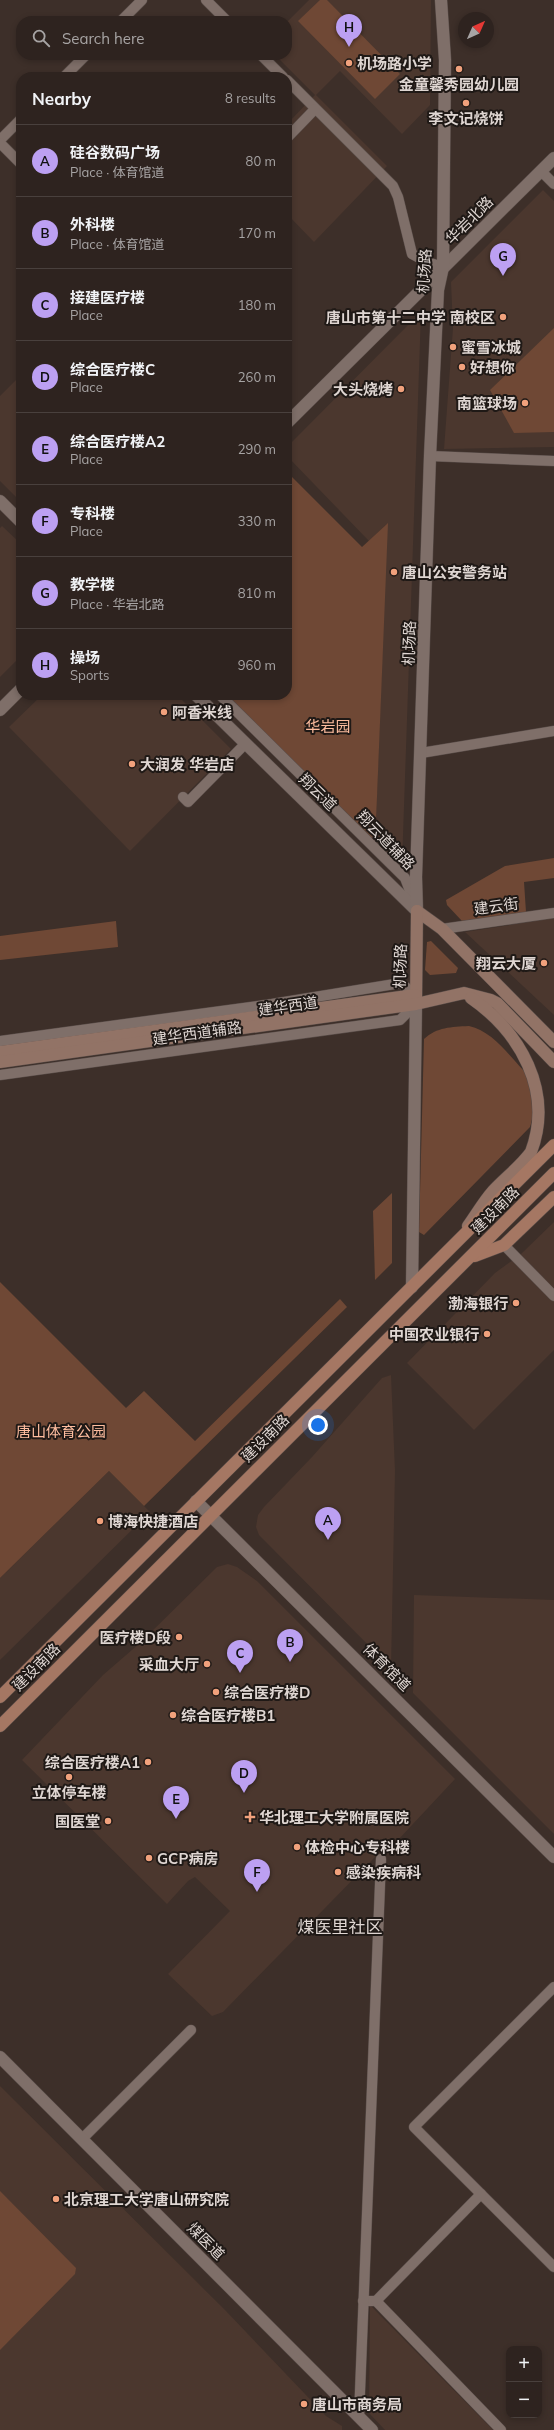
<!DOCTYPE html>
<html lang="en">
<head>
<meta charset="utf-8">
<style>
	body { margin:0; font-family:Mulish,"Noto Sans SC",sans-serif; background:#362b28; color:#f1f3f6 }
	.controls { position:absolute; right:12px; bottom:12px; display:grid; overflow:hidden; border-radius:8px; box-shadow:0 2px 6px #0003 }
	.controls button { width:36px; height:36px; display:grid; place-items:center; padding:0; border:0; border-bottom:1px solid #49403d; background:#2e231f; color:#f1f3f6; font:20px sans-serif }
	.compass { position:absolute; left:458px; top:12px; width:36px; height:36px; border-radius:50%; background:#2e231f; box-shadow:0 2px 6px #0003; rotate:45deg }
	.you { position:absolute; left:318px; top:1425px; width:14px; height:14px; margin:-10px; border:3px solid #fff; border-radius:50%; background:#1a73e8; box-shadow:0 0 0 6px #1a73e833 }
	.badge { display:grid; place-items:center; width:26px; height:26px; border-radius:50%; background:#bca0f2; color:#111; font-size:13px; font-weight:700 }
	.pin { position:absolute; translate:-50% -33px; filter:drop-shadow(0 1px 2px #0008) }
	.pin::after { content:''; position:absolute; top:21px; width:14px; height:12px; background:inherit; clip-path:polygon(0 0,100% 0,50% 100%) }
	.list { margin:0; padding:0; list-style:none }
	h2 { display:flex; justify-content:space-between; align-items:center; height:52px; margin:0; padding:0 16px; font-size:17px }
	h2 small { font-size:13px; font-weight:400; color:#a7a4a4 }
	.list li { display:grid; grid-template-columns:26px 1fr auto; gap:12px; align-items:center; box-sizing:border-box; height:72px; padding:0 16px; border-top:1px solid #49403d }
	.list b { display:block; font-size:15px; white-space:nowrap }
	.list p { margin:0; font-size:13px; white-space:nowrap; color:#a7a4a4 }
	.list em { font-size:13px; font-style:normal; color:#a7a4a4 }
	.icon { flex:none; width:22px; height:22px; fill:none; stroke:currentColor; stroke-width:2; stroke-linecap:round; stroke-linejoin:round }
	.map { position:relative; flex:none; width:554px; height:2430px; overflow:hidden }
	.search { position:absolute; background:#2e231f; box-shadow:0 2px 6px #0003; left:16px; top:16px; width:276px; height:44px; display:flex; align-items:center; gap:10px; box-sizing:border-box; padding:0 14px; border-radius:16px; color:#a7a4a4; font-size:15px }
	.panel { position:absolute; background:#2e231f; box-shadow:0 2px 6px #0003; left:16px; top:72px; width:276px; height:628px; border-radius:16px }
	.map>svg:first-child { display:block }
</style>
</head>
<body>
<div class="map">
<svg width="554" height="2430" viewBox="0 0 554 2430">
	<rect width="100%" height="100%" fill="#3d2f29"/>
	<g fill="#4b372e">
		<path d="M309,0H431L430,105L402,134L340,71L316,95L387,166L314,242L287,214V124L315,95L275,55H287V22Z"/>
		<path d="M543,190L554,201V447L444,449L453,328L451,282Z"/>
		<path d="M421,312L402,865L394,866L375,847L387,524L369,541L287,456V447Z"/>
		<path d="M21,375V502L0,481V396Z"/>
		<path d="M2,526L21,544V656L0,677V528Z"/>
		<path d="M42,695H177L231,749L130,851L9,727Z"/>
		<path d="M554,918V1015L465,932Z"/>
		<path d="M554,1222V1350L474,1430L407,1363L495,1273L521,1254Z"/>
		<path d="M391,1375L395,1471L391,1668L259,1535L256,1527L258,1515L264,1507L312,1457L382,1378Z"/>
		<path d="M109,1471L150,1512L0,1660V1578Z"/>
		<path d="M228,1564L237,1567L257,1581L455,1779L384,1855L375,1857L223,2012L212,2016L168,1974L230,1911L195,1877L188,1881L167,1904L22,1760L103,1675L140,1643L217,1567Z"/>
		<path d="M414,1595L554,1600V1834L413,1693Z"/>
		<path d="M0,2086L226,2311L326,2416L342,2426V2430H0Z"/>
		<path d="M370,2305L493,2430H385L369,2413Z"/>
	</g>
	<g fill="#6f4835">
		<path d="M320,0H327L400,74L375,99L298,21Z"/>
		<path d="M554,328V432L514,433L490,390Z"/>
		<path d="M287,472L362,547L388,523L375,847L224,695H287Z"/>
		<path d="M554,858V878L524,882L526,912L462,921L447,905L446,900L505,866Z"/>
		<path d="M116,921L118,947L0,960V936Z"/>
		<path d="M431,941L458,968L456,973L430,975L425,970L427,942Z"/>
		<path d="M469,1026C492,1031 508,1054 524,1071C533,1085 536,1111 530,1127L424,1235L419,1232L424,1039C437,1027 451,1027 469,1026Z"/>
		<path d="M392,1193V1263L375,1280L373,1211Z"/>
		<path d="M0,1282L126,1408L144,1391L195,1441L340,1299L347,1307L144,1506L109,1471L0,1578Z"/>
		<path d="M0,2191L76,2268L75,2274L0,2350Z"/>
	</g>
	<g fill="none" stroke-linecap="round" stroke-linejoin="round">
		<defs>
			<g id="minor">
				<path d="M206,0L227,21"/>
				<path d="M121,21L142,0"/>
				<path d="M261,55L283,77"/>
				<path d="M64,77L86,55"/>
				<path d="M287,80L393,186L398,197L412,254L427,262L443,267"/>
				<path d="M287,138L315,109"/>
				<path d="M0,140L21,119"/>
				<path d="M0,143L21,164"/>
				<path d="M541,171L554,184"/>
				<path d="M430,456L554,461"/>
				<path d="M220,695L405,878L415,904"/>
				<path d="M421,753L554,731"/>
				<path d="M183,797L188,802L246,743"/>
				<path d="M442,929L554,913"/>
				<path d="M0,1041L272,1004L401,983L415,995"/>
				<path d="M0,1075L400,1020L416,1004"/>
				<path d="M504,1245L554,1296"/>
				<path d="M554,1987L414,2127L554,2267"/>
				<path d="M82,2139L191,2030"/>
				<path d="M363,2301H376L501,2430"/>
				<path d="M376,2301L481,2194"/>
				<path d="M359,2417L381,1859"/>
			</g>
			<g id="tertiary">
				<path d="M287,423L554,158"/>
				<path d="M0,501L21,522"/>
				<path d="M196,695L417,911"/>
				<path d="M0,710L21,689"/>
				<path d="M417,911L416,877L430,456L438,290L443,267L445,60L441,0"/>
				<path d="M412,1287L416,1004"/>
				<path d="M196,1501L554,1857"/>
				<path d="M0,2057L372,2430"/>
			</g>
			<g id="secondary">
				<path d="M417,911L442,929L554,1042"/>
				<path d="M416,1003L417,911"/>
				<path d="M0,1052L415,995"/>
				<path d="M0,1062L416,1004L464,993L491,1000L497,1003L554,1062"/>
				<path d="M468,1226C476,1215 484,1201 493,1191C505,1178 521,1166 531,1152C554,1091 520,1032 471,998"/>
			</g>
			<g id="primary">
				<path d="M475,1256L504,1245L554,1197"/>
				<path d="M0,1697L554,1145"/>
				<path d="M0,1726L554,1173"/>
			</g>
		</defs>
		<use href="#minor" stroke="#584c48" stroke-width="11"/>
		<use href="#tertiary" stroke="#584c48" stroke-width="13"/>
		<use href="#secondary" stroke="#584c48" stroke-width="13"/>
		<use href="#primary" stroke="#584c48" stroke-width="13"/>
		<use href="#minor" stroke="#7f6f69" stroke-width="10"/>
		<use href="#tertiary" stroke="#7f6f69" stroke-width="12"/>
		<use href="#secondary" stroke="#927366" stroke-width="12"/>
		<use href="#primary" stroke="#a57763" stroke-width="12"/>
	</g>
	<g fill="#f1a17c" stroke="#1f1916" stroke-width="1.5">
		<circle cx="349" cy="63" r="4"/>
		<circle cx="459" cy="69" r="4"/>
		<circle cx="466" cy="103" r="4"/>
		<circle cx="503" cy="317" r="4"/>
		<circle cx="453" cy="347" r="4"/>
		<circle cx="462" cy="367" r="4"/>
		<circle cx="401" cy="389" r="4"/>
		<circle cx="525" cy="403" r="4"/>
		<circle cx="394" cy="572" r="4"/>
		<circle cx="164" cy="712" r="4"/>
		<circle cx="132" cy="764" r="4"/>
		<circle cx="544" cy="963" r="4"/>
		<circle cx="516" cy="1303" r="4"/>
		<circle cx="487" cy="1334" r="4"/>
		<circle cx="100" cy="1521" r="4"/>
		<circle cx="179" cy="1637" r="4"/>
		<circle cx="207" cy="1664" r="4"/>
		<circle cx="216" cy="1692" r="4"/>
		<circle cx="173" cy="1715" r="4"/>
		<circle cx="148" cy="1762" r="4"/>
		<circle cx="69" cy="1777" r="4"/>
		<path d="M248 1811h4v4h4v4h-4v4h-4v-4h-4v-4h4z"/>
		<circle cx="108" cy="1821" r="4"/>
		<circle cx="297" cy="1847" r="4"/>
		<circle cx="149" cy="1858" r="4"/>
		<circle cx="338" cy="1872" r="4"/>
		<circle cx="56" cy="2199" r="4"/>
		<circle cx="304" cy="2404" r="4"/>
	</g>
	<g text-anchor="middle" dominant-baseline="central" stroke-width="4" stroke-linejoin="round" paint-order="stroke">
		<g font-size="15" font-weight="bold" fill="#dfd6d2" stroke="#1f1916" text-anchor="start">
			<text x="357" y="63">机场路小学</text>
			<text x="459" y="84" text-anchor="middle">金童馨秀园幼儿园</text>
			<text x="466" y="118" text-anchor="middle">李文记烧饼</text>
			<text x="495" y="317" text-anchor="end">唐山市第十二中学 南校区</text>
			<text x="461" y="347">蜜雪冰城</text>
			<text x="470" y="367">好想你</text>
			<text x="393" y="389" text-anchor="end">大头烧烤</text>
			<text x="517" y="403" text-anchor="end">南篮球场</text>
			<text x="402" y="572">唐山公安警务站</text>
			<text x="172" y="712">阿香米线</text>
			<text x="140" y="764">大润发 华岩店</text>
			<text x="536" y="963" text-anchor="end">翔云大厦</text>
			<text x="508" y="1303" text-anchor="end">渤海银行</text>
			<text x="479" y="1334" text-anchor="end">中国农业银行</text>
			<text x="108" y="1521">博海快捷酒店</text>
			<text x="171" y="1637" text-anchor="end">医疗楼D段</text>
			<text x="199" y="1664" text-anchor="end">采血大厅</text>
			<text x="224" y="1692">综合医疗楼D</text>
			<text x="181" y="1715">综合医疗楼B1</text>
			<text x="140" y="1762" text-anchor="end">综合医疗楼A1</text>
			<text x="69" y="1792" text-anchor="middle">立体停车楼</text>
			<text x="259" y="1817">华北理工大学附属医院</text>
			<text x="100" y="1821" text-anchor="end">国医堂</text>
			<text x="305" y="1847">体检中心专科楼</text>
			<text x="157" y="1858">GCP病房</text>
			<text x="346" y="1872">感染疾病科</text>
			<text x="64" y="2199">北京理工大学唐山研究院</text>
			<text x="312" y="2404">唐山市商务局</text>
		</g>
		<g font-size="15" fill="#dfd6d2" stroke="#1f1916">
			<text transform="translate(469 220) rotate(-45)">华岩北路</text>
			<text transform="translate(424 271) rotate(-86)">机场路</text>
			<text transform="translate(409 643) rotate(-88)">机场路</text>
			<text transform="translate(318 792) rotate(44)">翔云道</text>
			<text transform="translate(386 840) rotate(46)">翔云道辅路</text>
			<text transform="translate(496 906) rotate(-8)">建云街</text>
			<text transform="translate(400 966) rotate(-88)">机场路</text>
			<text transform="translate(288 1006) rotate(-8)">建华西道</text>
			<text transform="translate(197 1033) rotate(-8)">建华西道辅路</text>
			<text transform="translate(495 1210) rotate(-45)">建设南路</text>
			<text transform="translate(265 1438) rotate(-45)">建设南路</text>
			<text transform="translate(36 1667) rotate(-45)">建设南路</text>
			<text transform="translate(387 1667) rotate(45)">体育馆道</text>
			<text transform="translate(206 2241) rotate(45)">煤医道</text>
		</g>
		<g font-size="15" fill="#febd9f" stroke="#1f1916">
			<text x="328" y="726">华岩园</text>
			<text x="61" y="1431">唐山体育公园</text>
		</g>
		<g font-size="17" fill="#dfd6d2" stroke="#1f1916">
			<text x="340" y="1926">煤医里社区</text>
		</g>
	</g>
</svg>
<div class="controls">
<button>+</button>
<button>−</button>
</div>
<svg class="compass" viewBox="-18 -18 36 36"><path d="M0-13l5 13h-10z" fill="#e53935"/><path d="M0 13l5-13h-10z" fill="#a7a4a4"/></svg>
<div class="you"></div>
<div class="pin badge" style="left:328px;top:1540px">A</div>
<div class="pin badge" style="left:290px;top:1662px">B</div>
<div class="pin badge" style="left:240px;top:1673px">C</div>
<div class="pin badge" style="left:244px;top:1793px">D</div>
<div class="pin badge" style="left:176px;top:1819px">E</div>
<div class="pin badge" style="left:257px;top:1892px">F</div>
<div class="pin badge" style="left:503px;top:276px">G</div>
<div class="pin badge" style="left:349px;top:47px">H</div>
<div class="search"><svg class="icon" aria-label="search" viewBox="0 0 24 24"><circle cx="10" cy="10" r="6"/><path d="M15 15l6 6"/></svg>Search here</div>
<section class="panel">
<h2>Nearby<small>8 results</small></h2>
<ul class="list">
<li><span class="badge">A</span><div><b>硅谷数码广场</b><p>Place · 体育馆道</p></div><em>80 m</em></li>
<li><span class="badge">B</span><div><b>外科楼</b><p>Place · 体育馆道</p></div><em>170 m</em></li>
<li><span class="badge">C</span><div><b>接建医疗楼</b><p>Place</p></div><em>180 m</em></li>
<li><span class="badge">D</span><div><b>综合医疗楼C</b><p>Place</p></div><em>260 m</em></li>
<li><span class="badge">E</span><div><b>综合医疗楼A2</b><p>Place</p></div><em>290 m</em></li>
<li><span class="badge">F</span><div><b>专科楼</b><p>Place</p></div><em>330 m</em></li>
<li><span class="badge">G</span><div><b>教学楼</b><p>Place · 华岩北路</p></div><em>810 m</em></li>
<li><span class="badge">H</span><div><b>操场</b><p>Sports</p></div><em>960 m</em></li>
</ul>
</section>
</div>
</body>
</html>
